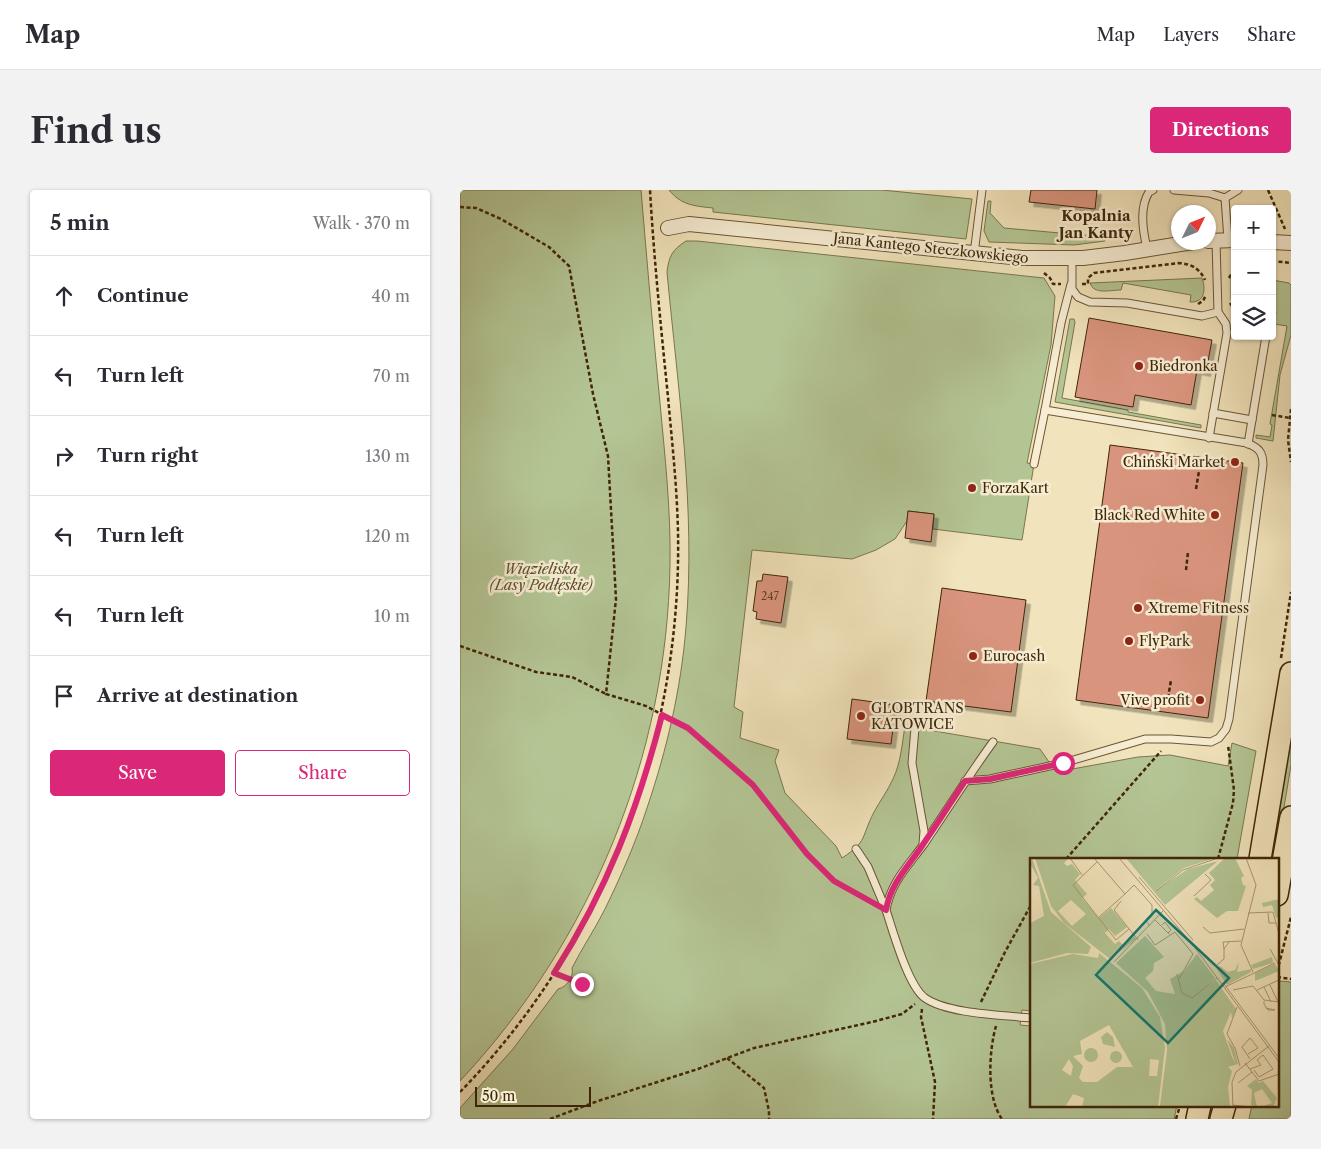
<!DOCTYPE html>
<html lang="en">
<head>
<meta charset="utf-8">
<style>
	body { margin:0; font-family:"Libre Caslon Text",serif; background:#f2f2f3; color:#2b2b33 }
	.controls { position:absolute; right:15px; top:15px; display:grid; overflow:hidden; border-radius:5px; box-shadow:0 1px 4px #0004 }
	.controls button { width:45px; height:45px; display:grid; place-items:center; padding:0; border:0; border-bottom:1px solid #e1e1e2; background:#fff; color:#2b2b33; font:25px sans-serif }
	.compass { position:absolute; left:711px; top:15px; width:45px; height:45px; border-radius:50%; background:#fff; box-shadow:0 1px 4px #0004; rotate:47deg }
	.scale { position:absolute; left:15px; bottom:12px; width:116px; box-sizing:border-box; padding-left:5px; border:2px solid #3f2608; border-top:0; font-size:14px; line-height:18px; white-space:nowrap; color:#3f2608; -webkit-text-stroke:4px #f6edd3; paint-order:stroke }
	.stop { position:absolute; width:15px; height:15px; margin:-11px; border:4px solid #db2777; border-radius:50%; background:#fff }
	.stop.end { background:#db2777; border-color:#fff; box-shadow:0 1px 5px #0008 }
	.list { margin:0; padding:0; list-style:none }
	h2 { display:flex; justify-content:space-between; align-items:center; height:65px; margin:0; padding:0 20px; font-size:21px }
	h2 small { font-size:16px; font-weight:400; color:#7c7c81 }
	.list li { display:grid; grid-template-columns:32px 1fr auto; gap:15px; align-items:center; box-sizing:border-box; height:80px; padding:0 20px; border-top:1px solid #e1e1e2 }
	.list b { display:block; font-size:19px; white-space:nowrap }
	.list em { font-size:16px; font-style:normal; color:#7c7c81 }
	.actions { display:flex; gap:10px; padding:15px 20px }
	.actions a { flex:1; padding:11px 0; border:1px solid #db2777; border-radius:5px; text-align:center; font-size:18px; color:#db2777 }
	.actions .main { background:#db2777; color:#fff }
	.icon { flex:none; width:28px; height:28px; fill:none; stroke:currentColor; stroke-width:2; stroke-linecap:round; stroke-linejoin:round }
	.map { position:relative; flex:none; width:831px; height:929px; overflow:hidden; border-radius:5px }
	header { display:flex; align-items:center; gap:30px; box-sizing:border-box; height:70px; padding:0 25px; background:#fff; border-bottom:1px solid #e1e1e2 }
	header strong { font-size:24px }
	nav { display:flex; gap:28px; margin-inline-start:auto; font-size:18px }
	.intro { display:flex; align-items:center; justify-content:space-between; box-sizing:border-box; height:120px; padding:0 30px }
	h1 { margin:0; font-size:35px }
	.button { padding:12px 22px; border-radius:5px; background:#db2777; color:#fff; font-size:18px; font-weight:700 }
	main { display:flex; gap:30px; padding:0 30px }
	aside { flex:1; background:#fff; border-radius:5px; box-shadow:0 1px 4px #0004 }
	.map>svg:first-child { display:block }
</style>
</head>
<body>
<header>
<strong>Map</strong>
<nav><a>Map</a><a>Layers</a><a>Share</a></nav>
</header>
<div class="intro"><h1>Find us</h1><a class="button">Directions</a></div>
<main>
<aside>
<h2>5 min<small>Walk · 370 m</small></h2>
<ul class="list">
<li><svg class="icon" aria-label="ahead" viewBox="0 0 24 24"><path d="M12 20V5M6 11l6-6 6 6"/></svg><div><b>Continue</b></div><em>40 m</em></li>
<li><svg class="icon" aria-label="left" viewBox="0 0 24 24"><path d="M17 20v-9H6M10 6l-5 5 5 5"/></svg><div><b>Turn left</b></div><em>70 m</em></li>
<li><svg class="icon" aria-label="right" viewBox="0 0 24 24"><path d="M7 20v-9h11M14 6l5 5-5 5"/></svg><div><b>Turn right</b></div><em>130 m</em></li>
<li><svg class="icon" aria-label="left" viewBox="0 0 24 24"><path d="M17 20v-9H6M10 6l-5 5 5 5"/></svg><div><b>Turn left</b></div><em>120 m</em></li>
<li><svg class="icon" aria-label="left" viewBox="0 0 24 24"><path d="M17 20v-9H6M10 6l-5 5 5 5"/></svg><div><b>Turn left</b></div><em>10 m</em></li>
<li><svg class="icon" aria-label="arrive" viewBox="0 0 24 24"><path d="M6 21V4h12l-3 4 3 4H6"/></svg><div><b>Arrive at destination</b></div></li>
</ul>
<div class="actions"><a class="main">Save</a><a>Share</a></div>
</aside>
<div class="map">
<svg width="831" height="929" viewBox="0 0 831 929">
	<defs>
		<filter id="shadow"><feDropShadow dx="4.5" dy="4.5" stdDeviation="0" flood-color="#0004"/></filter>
	</defs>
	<rect width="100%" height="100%" fill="#f1e3bb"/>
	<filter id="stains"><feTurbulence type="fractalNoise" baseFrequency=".004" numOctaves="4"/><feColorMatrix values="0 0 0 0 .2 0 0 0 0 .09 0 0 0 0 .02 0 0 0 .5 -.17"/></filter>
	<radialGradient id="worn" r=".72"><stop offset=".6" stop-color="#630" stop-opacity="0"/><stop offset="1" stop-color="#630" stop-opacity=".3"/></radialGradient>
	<g fill="#b4c594" stroke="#7a764e">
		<path d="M0,0H181C187,71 193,142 200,213C205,267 211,321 210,375C207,566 131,751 0,891Z"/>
		<path d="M209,0H422L512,9L506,49L253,22V18C234,16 221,15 209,0Z"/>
		<path d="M528,11H531L530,23L544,38L645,47V51L614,55L529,52L524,41Z"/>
		<path d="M226,51H237L584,88L595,106L591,155L567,273L574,274L562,350L473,339L474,324L448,321L447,331L435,349L416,360L392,369L292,360L274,517L283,522L280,548L319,560L315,571L325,603L376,656L382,668C408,651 401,647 414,622C420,611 428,600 433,589C441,572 442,554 445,536L580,559L596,582L678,567L710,565L768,576L772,553L796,561L777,669H571V821L562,820L560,835L571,836V915H717L714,929H0V918L53,859L98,799C107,797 114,787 112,778C122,758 135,739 145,719C161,686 176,652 187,618C207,559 221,499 226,437C236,319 218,200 207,82C209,66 212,60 226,51Z"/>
		<path d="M742,88C746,99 745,113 730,112L731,105L663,93L661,100C650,100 634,105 630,93Z"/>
		<path d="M771,88H775V117L771,109Z"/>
		<path d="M812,90L829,93L831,95V145L820,185L813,251L796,248V245L810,247L812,235L810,234L827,136L814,134L816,122L812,121Z"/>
		<path d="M610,129H614L615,132L602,208L668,220V222L741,235V238L595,212Z"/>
		<path d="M831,537V575L817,660L815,669H809Z"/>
		<path d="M820,791L831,792V929H789L792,915H817V804Z"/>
	</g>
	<g fill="#d9947d" stroke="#3f2608" filter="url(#shadow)">
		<path d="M571,0H637L635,19L569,12Z"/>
		<path d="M629,128L752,150L746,182L737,180L731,215L675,205L673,217L615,207Z"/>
		<path d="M650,255L783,273L748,528L616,510Z"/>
		<path d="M448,321L474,324L471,352L445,348Z"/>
		<path d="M303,384L328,387L321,433L296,429L297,422L293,421L297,391H302Z"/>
		<path d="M482,398L566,410L551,522L466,511Z"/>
		<path d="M392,509L436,515L431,554L387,549Z"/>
	</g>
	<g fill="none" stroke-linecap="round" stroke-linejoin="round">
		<defs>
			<g id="lane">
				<path d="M714,0L749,3L765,8"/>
				<path d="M765,8L768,50"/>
				<path d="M765,8L778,0"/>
				<path d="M687,59C683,41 679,18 689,2L693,0"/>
				<path d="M514,64L522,0"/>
				<path d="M612,68V99L618,107L630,112L667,113L742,126L758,122"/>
				<path d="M753,223L792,230L806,146"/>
				<path d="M749,248L767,143L766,134L758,122L756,51"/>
				<path d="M788,254L792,230"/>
				<path d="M574,274L585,220"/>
				<path d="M455,538L452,573L464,641L463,654"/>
				<path d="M533,552C509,585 487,620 464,654C448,676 431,692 426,720C433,741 448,796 465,808C488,824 543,825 571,828"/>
				<path d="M505,591L530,589L603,573L685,549H711L751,552L759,548L766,539L769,529L803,275C803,262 799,258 787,253L585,220L601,133L611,94"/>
				<path d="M396,659L408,677L426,720"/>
			</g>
			<g id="street">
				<path d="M208,38L229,34L562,68H623L665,63L733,52"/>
				<path d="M748,51L775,50"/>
				<path d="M812,52L831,53"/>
			</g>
			<g id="primary">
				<path d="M800,669L831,483"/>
				<path d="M817,705L831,627"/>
				<path d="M737,929L740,915"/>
				<path d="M761,929L765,915"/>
			</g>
		</defs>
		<use href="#lane" stroke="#6c5535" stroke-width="9"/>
		<use href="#street" stroke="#6c5535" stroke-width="16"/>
		<use href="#primary" stroke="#3f2608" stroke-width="24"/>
		<g stroke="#3f2608" stroke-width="2.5" stroke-dasharray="4 2.5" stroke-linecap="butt">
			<path d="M808,0L825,39"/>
			<path d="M0,17L16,18L41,29L89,57L109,76L133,204L148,266L156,409L146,504L186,516L227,538L293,595L347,664L374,691L410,710"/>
			<path d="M812,71L831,73"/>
			<path d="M584,83L590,88L593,94H601"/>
			<path d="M769,88L775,78"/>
			<path d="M622,94H628V88L634,83L719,73C732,74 740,79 745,90"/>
			<path d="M770,113L775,120"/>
			<path d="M738,114L743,111L746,105"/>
			<path d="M831,219L828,250L831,272"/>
			<path d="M812,225L830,228"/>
			<path d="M736,299L739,281"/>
			<path d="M726,380L728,362"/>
			<path d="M0,456L76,482L112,487L146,504"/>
			<path d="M821,468L831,402"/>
			<path d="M708,508L711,490"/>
			<path d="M606,669L701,561"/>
			<path d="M758,669L773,613L774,600L768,555"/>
			<path d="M817,782L831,727"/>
			<path d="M94,783L122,794"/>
			<path d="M817,787L831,789"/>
			<path d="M521,812L545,762L571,715"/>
			<path d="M462,819L461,827L475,892L473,929"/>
			<path d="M536,836C529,860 526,907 542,929"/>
			<path d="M267,868L304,898L309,921V929"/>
			<path d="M0,902C145,753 222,549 218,342C217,296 212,252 208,207C201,138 194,69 190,0"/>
			<path d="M90,929L138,911L238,879L294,858L412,832L442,824L455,814"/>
			<path d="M716,929L719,919"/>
		</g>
		<use href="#lane" stroke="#f6edd3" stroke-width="7"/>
		<use href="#street" stroke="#f6edd3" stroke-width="14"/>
		<use href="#primary" stroke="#f1e3bb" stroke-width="21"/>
	</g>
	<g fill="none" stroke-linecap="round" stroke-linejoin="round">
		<path stroke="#db2777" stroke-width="6" d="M122,794L94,783C147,700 178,619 202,525L228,538L293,595L347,664L374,691L426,720C431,692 449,676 464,653C478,633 491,612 505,591L530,589L603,573"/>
	</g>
	<g fill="#8f2418" stroke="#f6edd3" stroke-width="2">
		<circle cx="679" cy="176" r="5"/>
		<circle cx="775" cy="272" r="5"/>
		<circle cx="512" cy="298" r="5"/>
		<circle cx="755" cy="325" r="5"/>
		<circle cx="678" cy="418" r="5"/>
		<circle cx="669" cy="451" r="5"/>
		<circle cx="513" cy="466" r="5"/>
		<circle cx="740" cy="510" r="5"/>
		<circle cx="401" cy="526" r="5"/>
	</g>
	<g text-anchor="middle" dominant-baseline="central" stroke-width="5" stroke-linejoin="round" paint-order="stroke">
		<g font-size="11" fill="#664225">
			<text x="310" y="406">247</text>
		</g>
		<g font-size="14" fill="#3f2608" stroke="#f6edd3">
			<text transform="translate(471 58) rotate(6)">Jana Kantego Steczkowskiego</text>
		</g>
		<g font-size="14" fill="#3f2608" stroke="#f6edd3" text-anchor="start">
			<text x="689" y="176">Biedronka</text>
			<text x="765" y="272" text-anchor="end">Chiński Market</text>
			<text x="522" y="298">ForzaKart</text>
			<text x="745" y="325" text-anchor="end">Black Red White</text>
			<text x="688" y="418">Xtreme Fitness</text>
			<text x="679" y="451">FlyPark</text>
			<text x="523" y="466">Eurocash</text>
			<text x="730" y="510" text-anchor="end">Vive profit</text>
			<text x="411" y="518">GLOBTRANS<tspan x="411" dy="16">KATOWICE</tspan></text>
		</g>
		<g font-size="14" font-style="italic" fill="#5c4e2b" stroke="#f6edd3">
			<text x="81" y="379">Wiązieliska<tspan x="81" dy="16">(Lasy Podłęskie)</tspan></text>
		</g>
		<g font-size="15" font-weight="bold" fill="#3f2608" stroke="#f6edd3">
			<text x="636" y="25">Kopalnia<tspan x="636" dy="17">Jan Kanty</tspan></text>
		</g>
	</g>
	<g transform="translate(570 668)">
		<rect width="249" height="249" fill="#f1e3bb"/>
		<path d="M2,0L21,54L61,89L58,96L37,95L0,105V65L14,58L9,28L3,27L8,20L1,7ZM5,0H39L34,5L37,8L42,6L50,16L45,22L57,36L52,40L69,60L81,50L97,69L85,78L79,71L75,75L85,86L89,83L93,87L104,78L106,81L80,101L34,65L21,48ZM41,42L56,56L42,68L28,53ZM96,0H185L154,10L126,32L158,11L188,3L135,47ZM195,0H205L214,18L211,20L213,27L216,28L208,53H197L187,60L164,41L167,39L171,43L184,32L180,27L185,22L179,15ZM249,41V59L246,60L242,47L233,49L232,45ZM115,78L134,99L124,105L123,113L115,120L126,133L145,136L140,121L154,113L167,96L185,120L171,133L186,122L206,151L202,160L201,154L193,173L202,199L206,206L197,181L204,190L208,206L198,209L202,213L198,229L200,249L130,248L137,193L135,166L118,134L86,105ZM69,95L112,130L130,159L135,190L128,249H52L54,240L43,236L35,249H0V106L43,96L68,100ZM79,167L103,209H87L67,224H53L49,220L53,208L43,198L52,196L50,183ZM39,201L43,208L41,218L32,212ZM120,201L129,202L127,218H119ZM242,99L243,105L223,111L221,107ZM209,104L207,114L221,111V114L197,127L187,111L190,108L198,114L205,112ZM245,106L249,113L225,123V115ZM77,174L83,179L85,189L73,186L71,179ZM54 197a7 7 0 1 1 14 0a7 7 0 1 1-14 0ZM80 199a6 6 0 1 1 12 0a6 6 0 1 1-12 0ZM226,221L229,225L233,223L247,240L243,249H231L242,245L232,231L224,235L227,249L221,247L222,232L217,228Z" fill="#b4c594" fill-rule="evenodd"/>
		<path fill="none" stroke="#aa9773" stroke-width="1" d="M40,0L52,17M64,0L95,36L68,60M89,0L163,87L249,204M216,0L226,27L211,87L223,114M67,4L43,27L78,72M109,19L163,82M126,33L153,12L188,0M95,36L104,27L122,47V58L116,63L120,68M164,38L181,22L175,16M91,43L84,52L108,82M218,55L243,54L246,65M238,55L239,65H246L249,76M125,62L139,76M132,67L135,64L141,72L138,75M173,69L180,75L214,71M78,72L86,82L99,71M117,76L125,87L145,74L163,96L149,121M199,84L194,91L193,84L211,83M240,91L249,107M84,104L133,53M187,107L194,101V91M147,116L152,135L162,140L187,120M194,126L249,200M240,127L248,144M195,129L245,105M234,129L241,144M203,132L223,128L234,142L249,144M227,132L249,122M234,143V146L237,151L238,152H245L236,150M207,149L197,176L205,190L210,208M218,196L228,190L220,180L212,189L220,201M215,205L229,223L249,216M220,211L231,207L227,202L233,197L243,211L229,219L224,212M208,225L222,214M203,247L220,249M203,249L202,224L206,214L239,188"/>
		<path fill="#0f766e" fill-opacity="0.15" stroke="#0f766e" stroke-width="2.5" d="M126,52L199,120L138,185L66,117Z"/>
		<rect width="249" height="249" fill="none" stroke="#3f2608" stroke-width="2.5"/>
	</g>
	<rect width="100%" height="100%" filter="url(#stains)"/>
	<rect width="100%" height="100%" fill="url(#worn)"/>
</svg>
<div class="controls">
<button>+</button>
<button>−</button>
<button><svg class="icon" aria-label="layers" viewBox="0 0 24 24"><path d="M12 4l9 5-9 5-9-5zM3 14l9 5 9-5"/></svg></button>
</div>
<svg class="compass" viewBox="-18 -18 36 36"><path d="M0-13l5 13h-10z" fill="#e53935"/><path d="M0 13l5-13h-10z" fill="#7c7c81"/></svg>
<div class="scale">50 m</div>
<div class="stop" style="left:603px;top:573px"></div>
<div class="stop end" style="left:122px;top:794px"></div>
</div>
</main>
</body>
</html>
